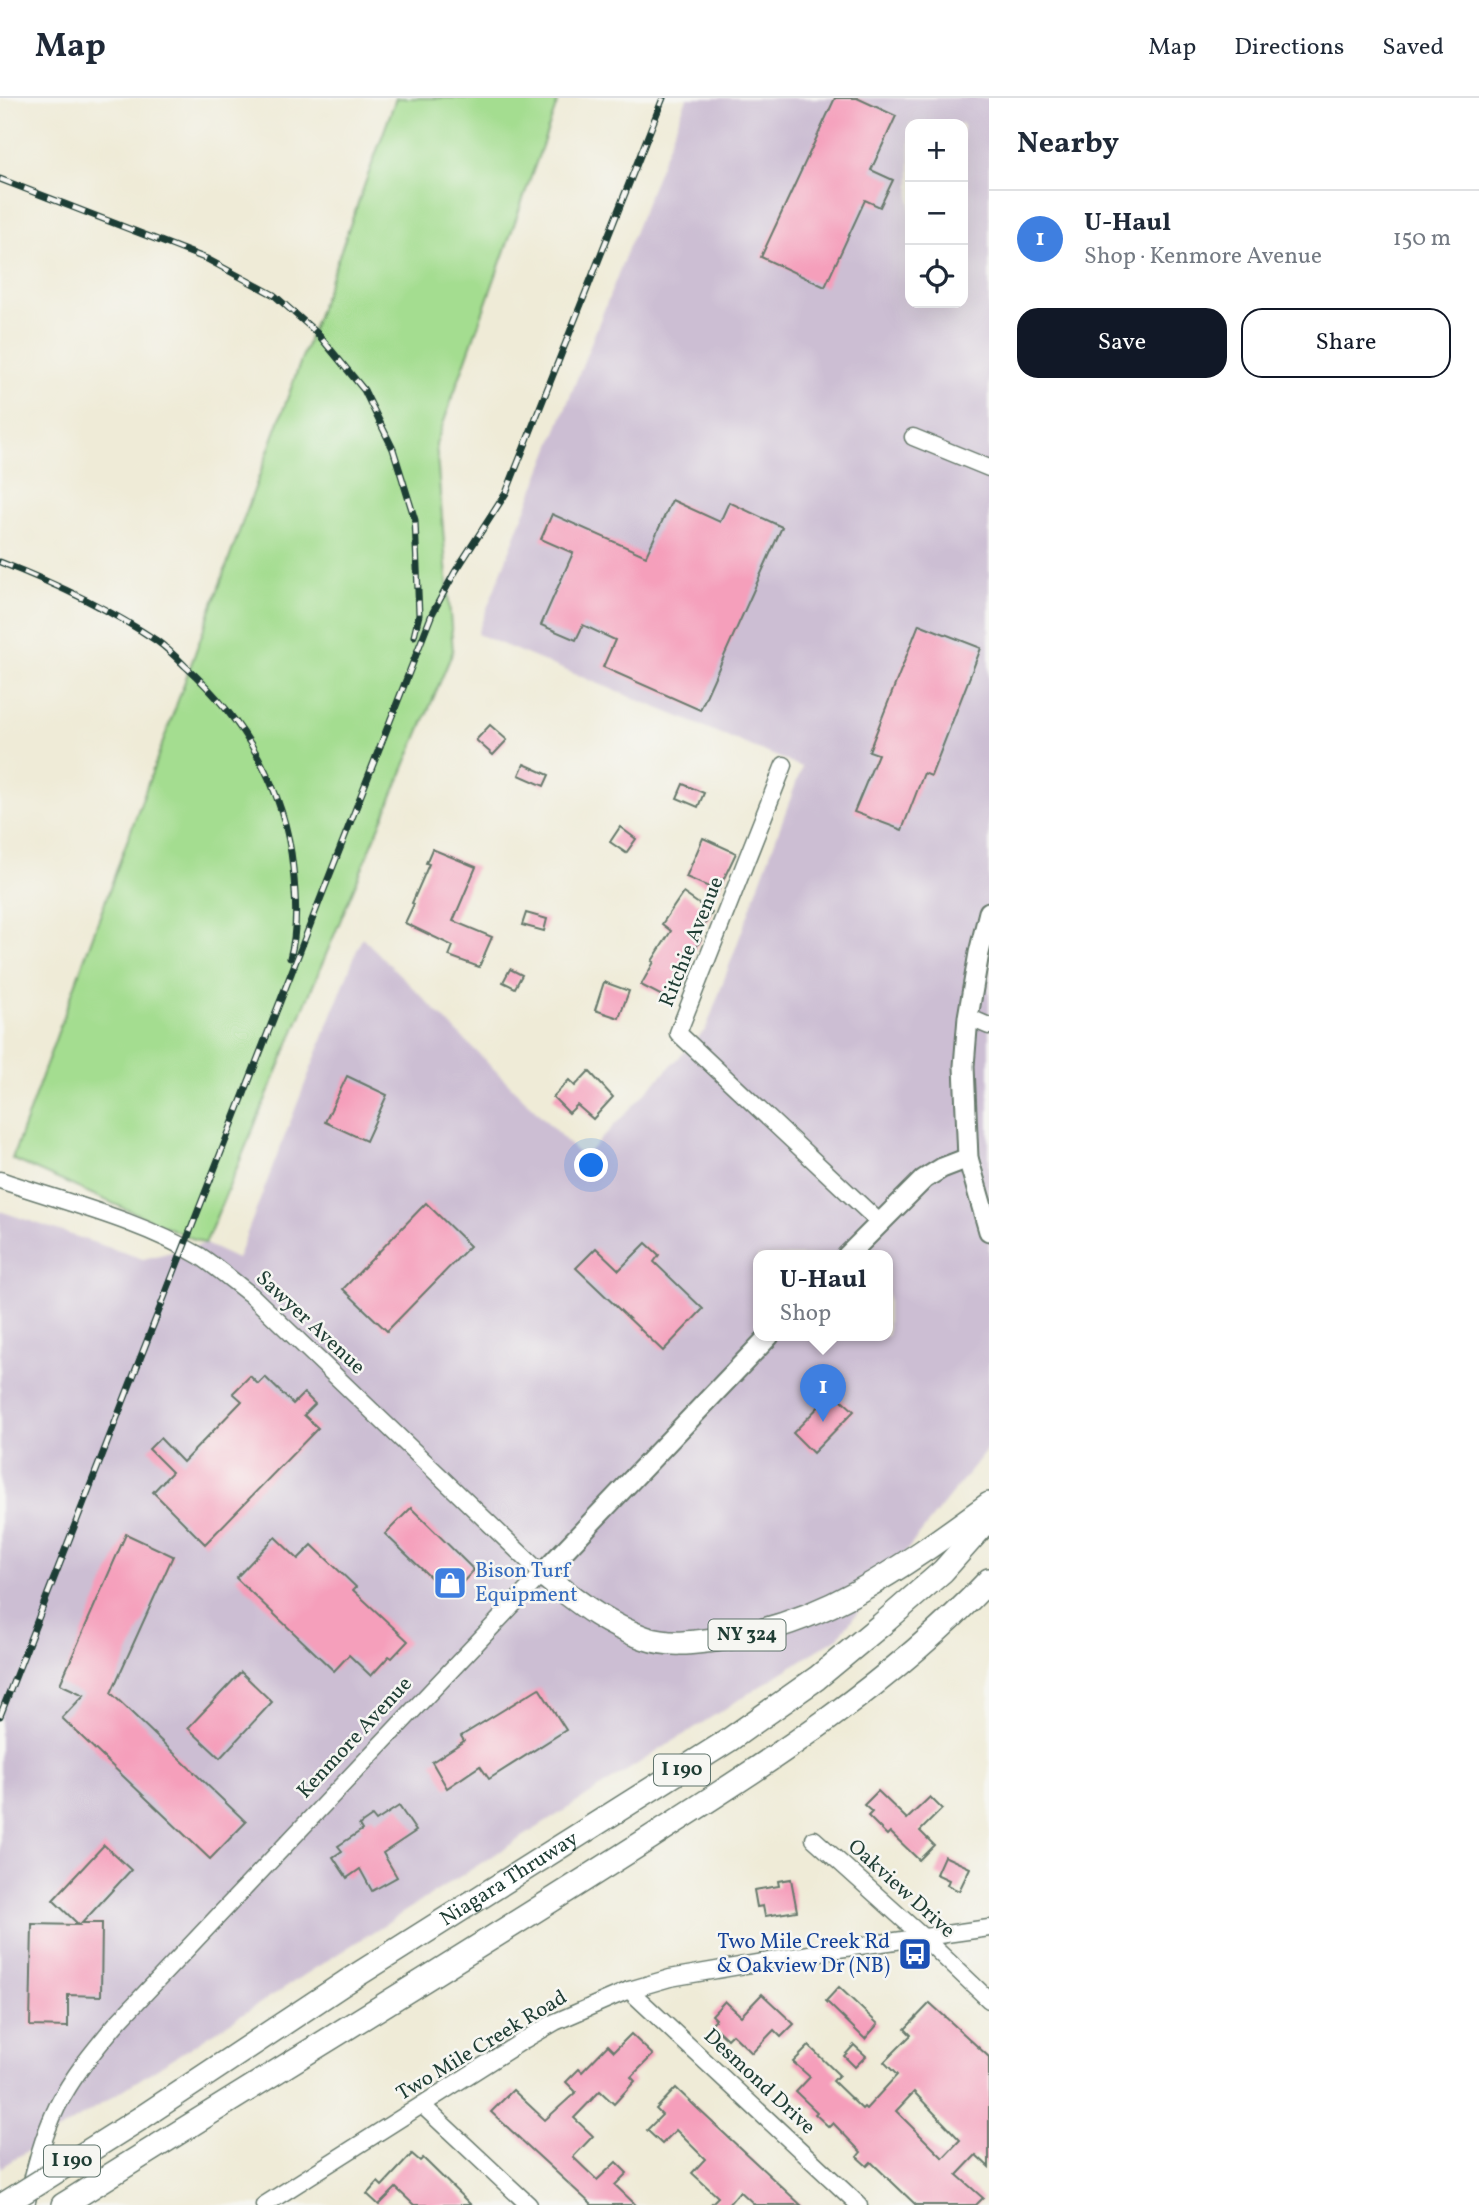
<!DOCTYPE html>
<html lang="en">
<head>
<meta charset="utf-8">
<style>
	body { margin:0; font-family:Vollkorn,serif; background:#f2f2f3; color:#1f2937 }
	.controls { position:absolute; right:21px; top:21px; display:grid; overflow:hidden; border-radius:14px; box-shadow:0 7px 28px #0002 }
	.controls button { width:63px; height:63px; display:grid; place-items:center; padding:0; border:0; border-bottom:2px solid #e0e1e3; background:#fff; color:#1f2937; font:35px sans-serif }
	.you { position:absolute; left:592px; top:1068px; width:24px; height:24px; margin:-18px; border:5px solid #fff; border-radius:50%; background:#1a73e8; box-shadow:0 0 0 10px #1a73e833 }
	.badge { display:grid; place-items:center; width:46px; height:46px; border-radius:50%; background:#111827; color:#fff; font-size:23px; font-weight:700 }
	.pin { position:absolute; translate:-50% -58px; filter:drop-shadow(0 2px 4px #0008) }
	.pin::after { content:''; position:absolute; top:37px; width:24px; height:21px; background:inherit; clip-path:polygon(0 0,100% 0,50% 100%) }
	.popup { position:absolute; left:753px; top:1152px; width:140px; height:91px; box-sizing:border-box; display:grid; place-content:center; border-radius:14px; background:#fff; filter:drop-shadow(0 2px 5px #0005); font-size:23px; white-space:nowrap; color:#747a83 }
	.popup b { font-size:26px; color:#1f2937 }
	.popup::after { content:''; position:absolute; left:50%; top:100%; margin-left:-14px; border:14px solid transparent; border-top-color:#fff }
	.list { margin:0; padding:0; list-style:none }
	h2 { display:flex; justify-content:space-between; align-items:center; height:91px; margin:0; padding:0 28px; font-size:30px }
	h2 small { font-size:23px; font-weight:400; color:#747a83 }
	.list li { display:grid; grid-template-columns:46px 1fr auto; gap:21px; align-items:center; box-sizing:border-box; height:98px; padding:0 28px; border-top:2px solid #e0e1e3 }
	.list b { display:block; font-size:26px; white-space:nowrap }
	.list p { margin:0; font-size:23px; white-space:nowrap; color:#747a83 }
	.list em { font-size:23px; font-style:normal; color:#747a83 }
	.actions { display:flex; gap:14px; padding:21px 28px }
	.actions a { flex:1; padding:16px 0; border:2px solid #111827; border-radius:21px; text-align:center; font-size:24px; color:#111827 }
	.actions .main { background:#111827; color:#fff }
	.icon { flex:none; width:38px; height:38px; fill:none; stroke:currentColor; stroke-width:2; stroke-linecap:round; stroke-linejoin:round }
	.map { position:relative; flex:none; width:989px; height:2107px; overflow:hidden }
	header { display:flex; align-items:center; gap:42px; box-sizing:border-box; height:98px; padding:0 35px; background:#fff; border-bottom:2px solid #e0e1e3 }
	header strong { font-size:33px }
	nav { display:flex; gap:38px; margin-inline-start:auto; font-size:24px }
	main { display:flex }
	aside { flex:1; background:#fff }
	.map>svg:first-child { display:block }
</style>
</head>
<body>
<header>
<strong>Map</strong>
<nav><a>Map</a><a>Directions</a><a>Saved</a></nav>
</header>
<main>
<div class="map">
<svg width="989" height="2107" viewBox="0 0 989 2107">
	<rect width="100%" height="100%" fill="#f6f6f2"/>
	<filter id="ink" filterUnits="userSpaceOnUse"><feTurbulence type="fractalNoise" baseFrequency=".0143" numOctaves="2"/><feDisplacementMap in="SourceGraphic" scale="14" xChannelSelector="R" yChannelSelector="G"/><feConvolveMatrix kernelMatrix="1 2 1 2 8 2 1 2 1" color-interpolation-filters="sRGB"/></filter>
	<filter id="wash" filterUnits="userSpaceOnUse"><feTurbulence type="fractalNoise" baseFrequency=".00686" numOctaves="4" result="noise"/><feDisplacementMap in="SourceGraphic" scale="28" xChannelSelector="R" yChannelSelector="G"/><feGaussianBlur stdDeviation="1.57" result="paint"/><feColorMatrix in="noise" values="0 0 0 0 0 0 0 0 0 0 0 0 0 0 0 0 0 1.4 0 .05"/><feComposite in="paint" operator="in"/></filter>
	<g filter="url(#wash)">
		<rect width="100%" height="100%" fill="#efebd7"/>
		<path fill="#ccbed3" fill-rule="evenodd" d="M687,0H989V1349L838,1539L0,2070V1113L143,1161L205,1146L237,1161L362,839L583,1060L706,931L802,669L477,536ZM910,26H963V205H910ZM758,1158H888V1238H758Z"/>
		<path fill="#a4dd90" stroke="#628d62" stroke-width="2" d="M396,0H559L436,346L453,553L205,1146L12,1061Z"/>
		<g id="blocks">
			<g fill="#f59fbb" fill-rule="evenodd">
				<path d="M835,0H857L896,18L871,72L893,82L880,109L865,102L825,189L761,159Z"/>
				<path d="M672,402L720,424L729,404L782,429L700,612L603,569L615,542L583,527L576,542L541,527L573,455L541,441L552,416L646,458Z"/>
				<path d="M919,526L981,550L931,678L924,675L902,732L854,714L878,656L869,653Z"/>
				<path d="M490,627L507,642L493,657L476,642Z"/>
				<path d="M524,666L549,677L544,688L519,677Z"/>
				<path d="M683,686L704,695L698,709L677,700Z"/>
				<path d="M620,729L636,741L626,755L610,744Z"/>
				<path d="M703,740L736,755L718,793L686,779Z"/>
				<path d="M432,751L476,769L453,823L492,839L479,869L449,858L453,848L405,825L414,806L412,805L429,766L426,765Z"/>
				<path d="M683,795L712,815L697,838L701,841L666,900L641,887L654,864L652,863L671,833L662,826Z"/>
				<path d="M526,815L547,821L544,833L522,827Z"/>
				<path d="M510,871L522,877L515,890L503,884Z"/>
				<path d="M604,884L629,893L619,920L595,912Z"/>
				<path d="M589,973L613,999L593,1021L577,1007L569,1015L553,999L569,982L575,988Z"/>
				<path d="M347,978L387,997L366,1043L325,1024Z"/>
				<path d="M426,1105L470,1148L387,1233L343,1191Z"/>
				<path d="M646,1145L659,1157L654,1164L703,1211L663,1253L576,1170L596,1150L619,1172Z"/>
				<path d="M250,1278L258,1286L265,1279L293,1306L304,1295L315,1306L304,1317L318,1330L205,1446L153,1394L172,1374L149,1351L160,1340L183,1364L242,1303L233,1295Z"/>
				<path d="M833,1294L854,1313L813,1355L793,1335Z"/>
				<path d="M411,1410L474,1472L450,1498L385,1436Z"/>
				<path d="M126,1436L173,1458L111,1595L246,1724L210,1761L62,1620L84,1597L60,1586Z"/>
				<path d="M275,1439L298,1461L312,1447L356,1489L353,1492L408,1543L392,1560L389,1558L371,1578L349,1557L334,1573L236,1480Z"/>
				<path d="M241,1574L272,1604L220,1660L188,1630Z"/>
				<path d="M539,1590L566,1632L489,1681L480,1668L447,1690L432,1664L464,1643L461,1638Z"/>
				<path d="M878,1693L907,1721L930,1699L942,1711L920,1733L934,1747L919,1762L890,1734L887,1737L868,1718L872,1714L864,1707Z"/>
				<path d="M399,1708L416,1733L383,1755L397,1779L372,1793L360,1771L347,1780L333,1759L342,1753L338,1748L362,1732L359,1727L372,1718L376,1723Z"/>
				<path d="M104,1747L131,1772L82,1825H102L101,1898L68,1897V1929L30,1928L32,1826L79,1827L53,1802Z"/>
				<path d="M944,1758L970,1770L959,1793L947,1787L949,1782L936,1776Z"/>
				<path d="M791,1781L797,1813L765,1818L763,1808L757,1809L754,1792L779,1788L778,1783Z"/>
				<path d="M839,1889L878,1926L865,1941L826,1903Z"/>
				<path d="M762,1896L794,1926L781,1939L774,1932L752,1955L732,1936L727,1941L711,1926L716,1921L712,1917L725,1903L741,1918Z"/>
				<path d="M930,1905L989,1959V2069L976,2057L957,2077L983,2100L976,2107H916L871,2064L867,2068L857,2059L861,2054L833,2025L829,2029L815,2016L817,2014L796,1994L810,1979L793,1964L809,1948L839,1977L833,1983L862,2011L864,2009L866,2011L897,1977L884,1964L911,1937L905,1931ZM914,1994L960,2042L943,2060L896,2013Z"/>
				<path d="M631,1936L653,1957L631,1979L635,1983L614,2006L600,1993L574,2020L593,2038L573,2059L597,2082L616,2064L627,2075L615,2087L636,2107H592L491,2014L513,1992L545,2022L576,1994L566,1984L579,1971L582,1974L608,1947L614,1953Z"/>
				<path d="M854,1947L866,1958L855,1969L844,1958Z"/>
				<path d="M676,1990L697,2010L801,2107H755L740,2093L728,2107H710L718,2099L692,2075L705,2061L676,2032L662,2046L647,2032L662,2017L656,2011Z"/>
				<path d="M412,2056L420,2063L423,2060L471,2107H414L396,2090L379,2107L367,2096L378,2084L382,2088Z"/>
			</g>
		</g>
	</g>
	<g filter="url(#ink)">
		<use href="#blocks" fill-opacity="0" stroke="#687a6d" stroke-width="2"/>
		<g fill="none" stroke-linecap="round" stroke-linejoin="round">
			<defs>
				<g id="minor">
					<path d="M913,339L989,370"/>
					<path d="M784,667L678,935L879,1124"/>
					<path d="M968,919L989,928"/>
					<path d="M0,1082C67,1105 139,1122 200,1158C218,1170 234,1184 251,1197L542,1476L116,1926C94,1952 72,1979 57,2009C42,2040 34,2074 26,2107"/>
					<path d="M814,1741L924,1840L989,1902"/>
					<path d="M629,1892L859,2107"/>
					<path d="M422,2007L529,2107"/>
					<path d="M264,2107L524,1942L555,1924L629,1892L670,1880L838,1851L989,1830"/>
				</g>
				<g id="major">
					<path d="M989,814L979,855L968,919L964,968L968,1060L989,1133"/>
					<path d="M847,1158L924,1081L942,1070L968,1060"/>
					<path d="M542,1476L769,1238"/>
				</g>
				<g id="highway">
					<path d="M542,1476C577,1503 602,1525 645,1540C668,1548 691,1545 714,1542C822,1529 904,1468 989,1406"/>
					<path id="s1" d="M141,2020L346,1884L729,1642L817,1580L881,1527L943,1473L989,1421"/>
					<path d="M63,2107C245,1992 430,1880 612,1764C743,1680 881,1597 989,1482"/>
				</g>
			</defs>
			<use href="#minor" stroke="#687a6d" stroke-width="19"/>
			<use href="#major" stroke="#687a6d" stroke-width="23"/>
			<use href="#highway" stroke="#687a6d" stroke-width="26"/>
			<use href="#minor" stroke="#fff" stroke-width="16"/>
			<use href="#major" stroke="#fff" stroke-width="19"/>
			<use href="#highway" stroke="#fff" stroke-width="23"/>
			<defs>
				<g id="rail">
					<path d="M0,81L207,161L274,197L317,235L364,292L393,351L415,422L419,517L414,538"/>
					<path d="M0,464C54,485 108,510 157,543C167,550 176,559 185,568C244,621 285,690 293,770C296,799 298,832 290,860"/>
					<path d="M0,1618L432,516L455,474L506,395L663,0"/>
				</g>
			</defs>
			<use href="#rail" stroke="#1f3d34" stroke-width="7"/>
			<use href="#rail" stroke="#f6f6f2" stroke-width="4.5" stroke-dasharray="13" stroke-linecap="butt"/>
			<defs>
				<path id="highway-bridge" d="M3,2107L141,2020"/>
			</defs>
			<use href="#highway-bridge" stroke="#687a6d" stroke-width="26" stroke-linecap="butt"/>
			<use href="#highway-bridge" stroke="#fff" stroke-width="23"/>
		</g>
	</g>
	<defs>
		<symbol id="shop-square" viewBox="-11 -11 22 22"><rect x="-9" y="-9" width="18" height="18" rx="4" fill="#3f7fe0" stroke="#f6f6f2"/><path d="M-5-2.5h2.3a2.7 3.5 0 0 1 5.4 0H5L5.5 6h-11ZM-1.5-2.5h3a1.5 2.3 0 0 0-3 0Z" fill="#fff"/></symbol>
		<symbol id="bus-square" viewBox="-11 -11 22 22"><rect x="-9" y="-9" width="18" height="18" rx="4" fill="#1a4fb4" stroke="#f6f6f2"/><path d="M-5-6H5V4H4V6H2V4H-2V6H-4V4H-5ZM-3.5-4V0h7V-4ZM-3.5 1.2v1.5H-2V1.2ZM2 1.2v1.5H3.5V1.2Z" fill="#fff"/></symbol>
	</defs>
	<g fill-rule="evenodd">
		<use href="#shop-square" x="431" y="1466" width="38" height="38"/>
		<use href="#bus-square" x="896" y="1837" width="38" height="38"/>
	</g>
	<g text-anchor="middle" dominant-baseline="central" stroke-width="5" stroke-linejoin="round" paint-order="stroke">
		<g fill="#f6f6f2" stroke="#60746d" stroke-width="2">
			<rect x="708.5" y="1521.5" width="77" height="31" rx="5"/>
			<rect x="654" y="1656.5" width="56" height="31" rx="5"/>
			<rect x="44" y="2047.5" width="56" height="31" rx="5"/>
		</g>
		<g font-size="19" font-weight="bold" fill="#1f3d34">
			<text x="747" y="1537">NY 324</text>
			<text x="682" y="1672">I 190</text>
			<text x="72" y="2063">I 190</text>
		</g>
		<g font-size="21" fill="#1f3d34" stroke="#f6f6f2">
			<text transform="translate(692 844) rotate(-68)">Ritchie Avenue</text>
			<text transform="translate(310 1225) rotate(43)">Sawyer Avenue</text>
			<text transform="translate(355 1640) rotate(-47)">Kenmore Avenue</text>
			<text stroke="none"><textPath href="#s1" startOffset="439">Niagara Thruway</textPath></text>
			<text transform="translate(901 1791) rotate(42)">Oakview Drive</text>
			<text transform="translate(482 1948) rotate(-31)">Two Mile Creek Road</text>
			<text transform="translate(759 1984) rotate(43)">Desmond Drive</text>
		</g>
		<g font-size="21" fill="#366cbe" stroke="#f6f6f2" text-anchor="start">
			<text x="475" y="1473">Bison Turf<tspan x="475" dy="24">Equipment</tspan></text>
		</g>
		<g font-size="21" fill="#164399" stroke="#f6f6f2" text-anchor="end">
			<text x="890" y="1844">Two Mile Creek Rd<tspan x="890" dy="24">&amp; Oakview Dr (NB)</tspan></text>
		</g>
	</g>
</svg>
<div class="controls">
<button>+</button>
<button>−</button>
<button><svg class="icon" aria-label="locate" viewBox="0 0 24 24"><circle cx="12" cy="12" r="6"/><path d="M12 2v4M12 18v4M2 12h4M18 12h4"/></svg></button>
</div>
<div class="you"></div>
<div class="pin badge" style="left:823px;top:1324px;background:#3f7fe0">1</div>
<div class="popup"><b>U-Haul</b>Shop</div>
</div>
<aside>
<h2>Nearby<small></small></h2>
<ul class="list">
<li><span class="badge" style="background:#3f7fe0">1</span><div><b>U-Haul</b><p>Shop · Kenmore Avenue</p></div><em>150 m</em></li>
</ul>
<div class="actions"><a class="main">Save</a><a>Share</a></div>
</aside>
</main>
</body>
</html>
